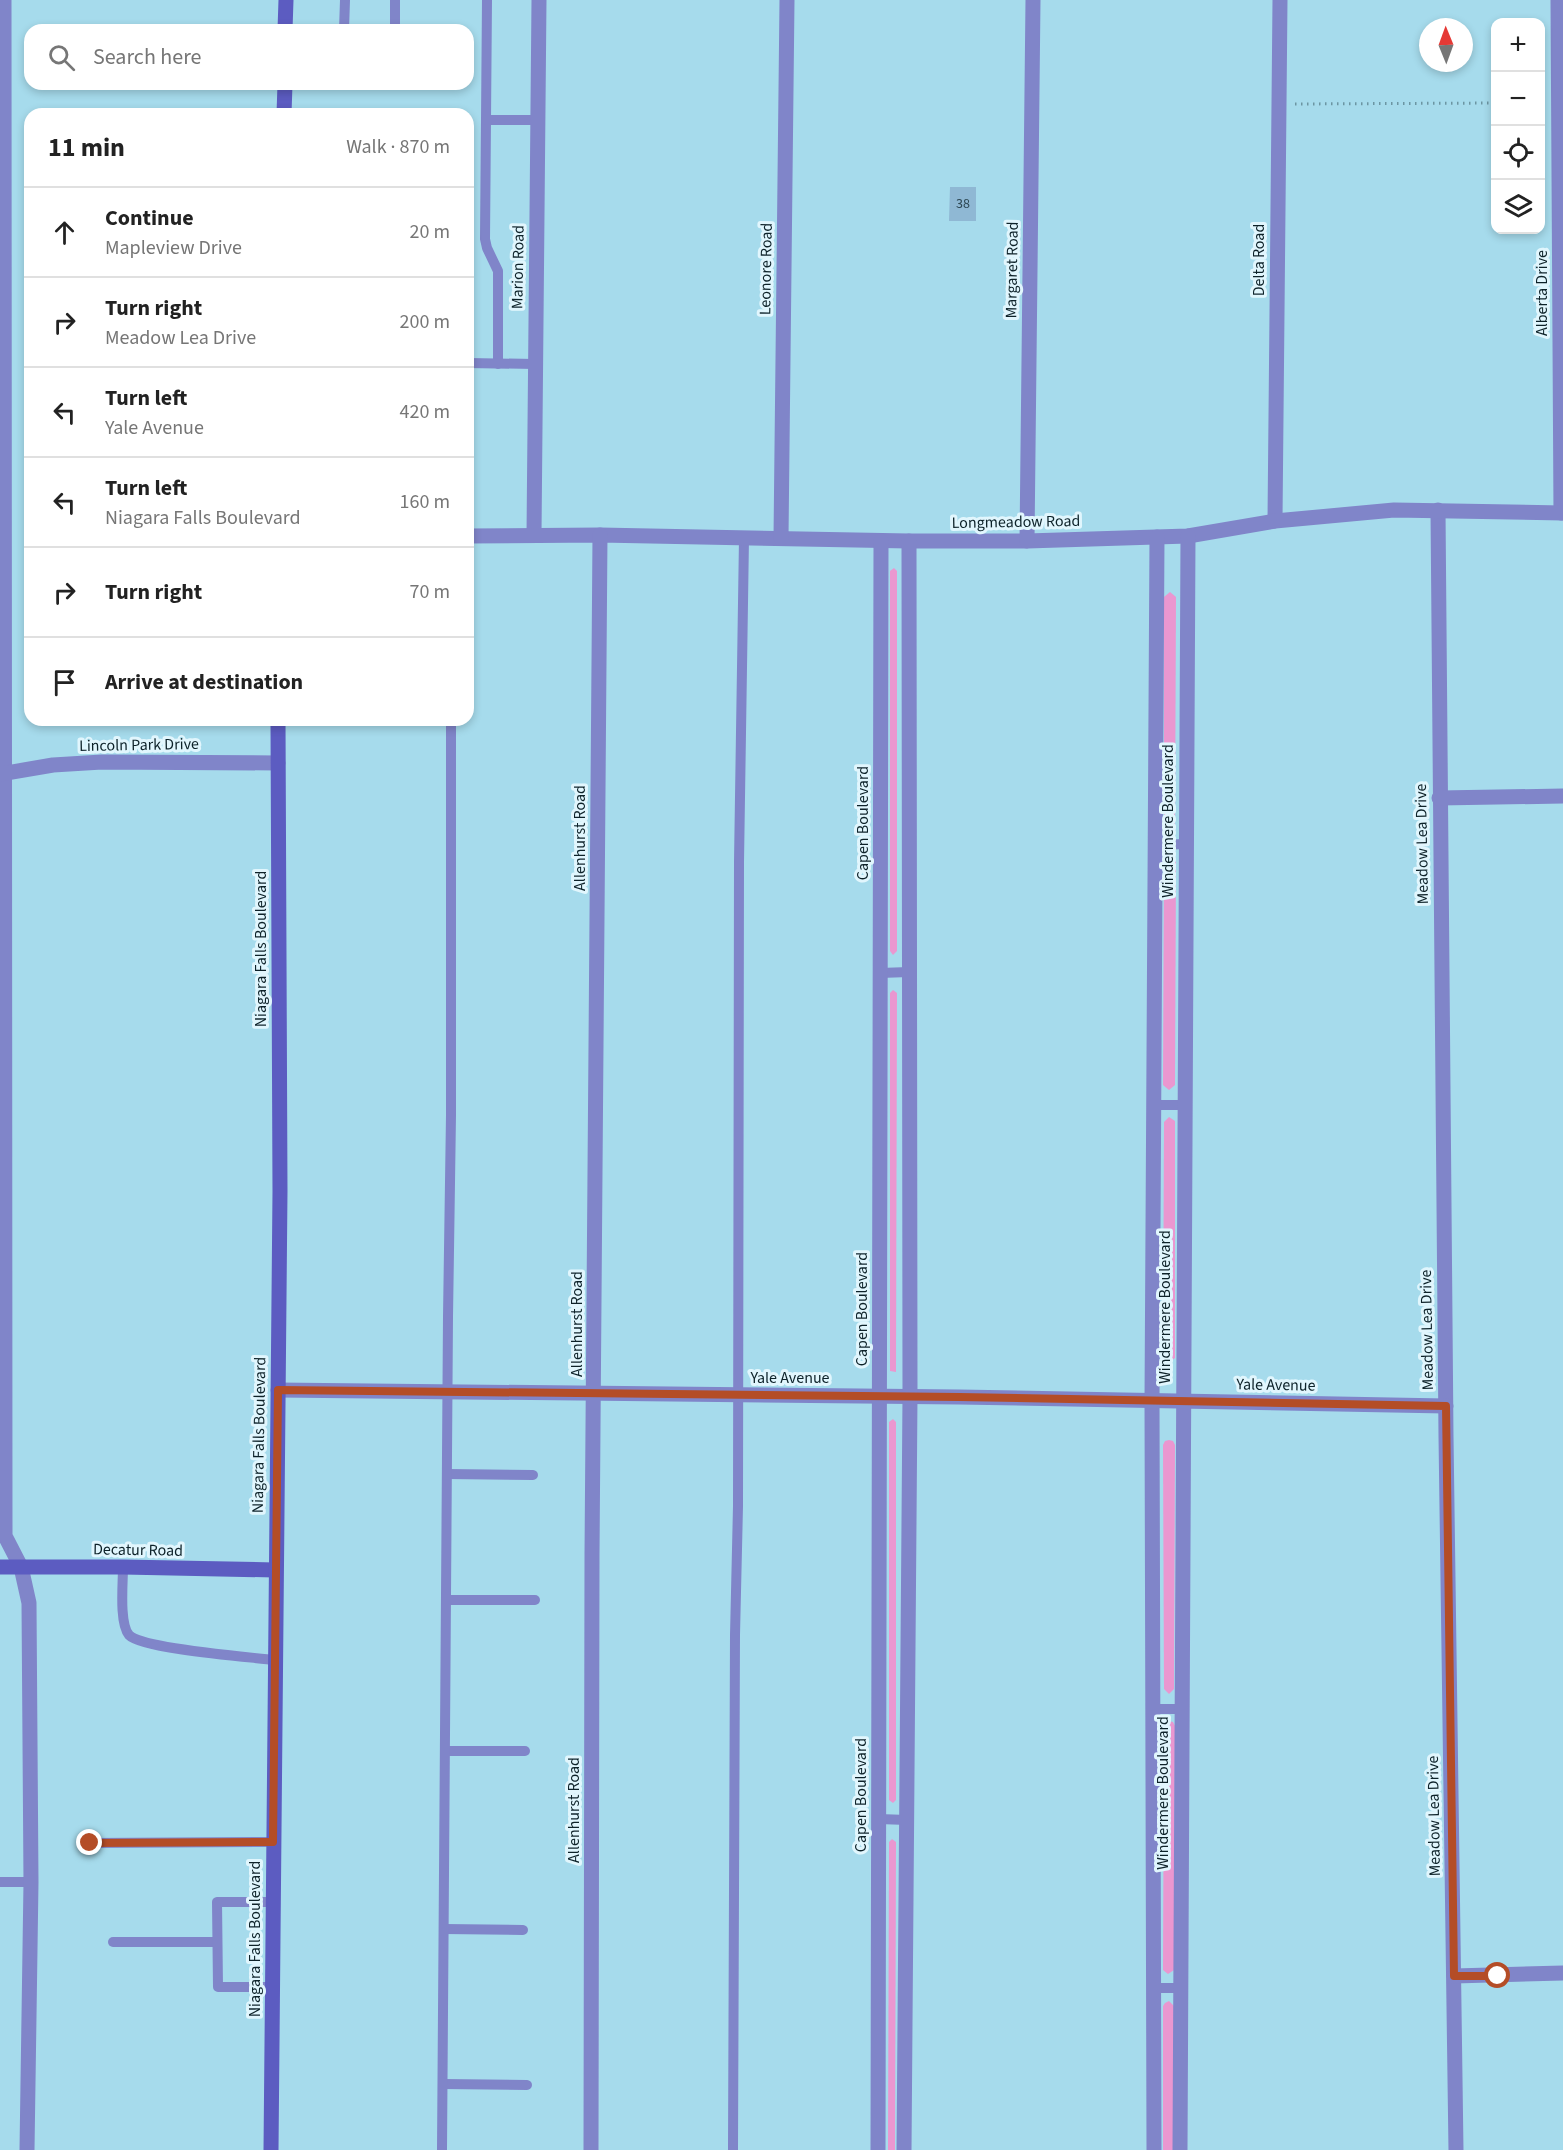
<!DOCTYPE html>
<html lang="en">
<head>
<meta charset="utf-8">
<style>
	body { margin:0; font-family:"Source Sans 3",sans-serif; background:#f6f6f6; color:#222 }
	.controls { position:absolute; right:18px; top:18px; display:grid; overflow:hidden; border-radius:12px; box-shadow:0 3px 9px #0003 }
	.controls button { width:54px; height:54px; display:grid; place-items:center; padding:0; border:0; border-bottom:2px solid #e0e0e0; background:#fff; color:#222; font:30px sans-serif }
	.compass { position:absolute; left:1419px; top:18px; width:54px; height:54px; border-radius:50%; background:#fff; box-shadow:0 3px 9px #0003; rotate:359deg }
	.stop { position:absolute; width:18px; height:18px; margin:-14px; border:4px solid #b44d27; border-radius:50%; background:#fff }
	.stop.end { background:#b44d27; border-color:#fff; box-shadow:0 2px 6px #0008 }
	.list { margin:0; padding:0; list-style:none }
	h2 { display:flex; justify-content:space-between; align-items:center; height:78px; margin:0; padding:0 24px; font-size:26px }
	h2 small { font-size:20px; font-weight:400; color:#767676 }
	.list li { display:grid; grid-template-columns:39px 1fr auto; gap:18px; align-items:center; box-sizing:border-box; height:90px; padding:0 24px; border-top:2px solid #e0e0e0 }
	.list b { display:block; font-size:22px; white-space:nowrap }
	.list p { margin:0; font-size:20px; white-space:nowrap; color:#767676 }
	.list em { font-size:20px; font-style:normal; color:#767676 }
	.icon { flex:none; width:33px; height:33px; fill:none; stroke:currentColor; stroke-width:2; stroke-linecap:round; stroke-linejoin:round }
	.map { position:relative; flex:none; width:1563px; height:2150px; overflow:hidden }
	.search { position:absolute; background:#fff; box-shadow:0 3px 9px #0003; left:24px; top:24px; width:450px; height:66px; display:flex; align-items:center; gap:15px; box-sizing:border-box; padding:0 21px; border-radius:18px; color:#767676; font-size:22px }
	.panel { position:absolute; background:#fff; box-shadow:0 3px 9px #0003; left:24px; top:108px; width:450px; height:618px; border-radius:18px }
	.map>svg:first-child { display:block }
</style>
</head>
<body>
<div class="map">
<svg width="1563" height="2150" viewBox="0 0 1563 2150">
	<rect width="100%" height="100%" fill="#a6dbec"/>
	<g fill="#ea97d0">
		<path d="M894,568L897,571V951L893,955L890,951V571Z"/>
		<path d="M1170,592L1176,597L1175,826L1170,830L1164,826V597Z"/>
		<path d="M1170,857L1176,862L1175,1085L1169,1090L1163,1085L1164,862Z"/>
		<path d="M893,990L897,993L896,1372L890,1371V993Z"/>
		<path d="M1169,1117L1175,1121V1358L1169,1362L1163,1358L1164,1122Z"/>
		<path d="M893,1419L896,1422V1800L893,1803L889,1800V1422Z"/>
		<path d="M1169,1440L1173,1441L1175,1445L1174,1689L1169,1694L1164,1689L1163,1445L1165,1441Z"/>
		<path d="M1169,1721L1173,1722L1175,1726L1174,1970L1168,1974L1163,1970L1164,1726Z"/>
		<path d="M892,1839L896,1842L895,2150H888L889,1842Z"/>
		<path d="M1169,2001L1174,2006V2150H1163V2006L1165,2003Z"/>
	</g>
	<path fill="#8fb8d4" d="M950,187H976V221H949Z"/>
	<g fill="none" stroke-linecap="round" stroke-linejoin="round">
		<path stroke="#6c95a2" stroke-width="3" stroke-dasharray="1.5 4.5" stroke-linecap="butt" d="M1295,104L1496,103"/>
		<g stroke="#8085c9" stroke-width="10">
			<path d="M487,0L485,239L487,248L498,271V364"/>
			<path d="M344,30L345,0"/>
			<path d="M395,30V0"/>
			<path d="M486,120H538"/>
			<path d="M468,363L535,364"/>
			<path d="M1155,845L1186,844"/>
			<path d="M880,973L909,972"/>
			<path d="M1154,1105H1184"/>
			<path d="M447,1474L533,1475"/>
			<path d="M123,1567C123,1583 119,1623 129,1635C142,1649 250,1657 274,1660"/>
			<path d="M446,1600H535"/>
			<path d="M1153,1709H1182"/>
			<path d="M445,1751H525"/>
			<path d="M879,1819L907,1820"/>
			<path d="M90,1843L273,1842"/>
			<path d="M0,1882H31"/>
			<path d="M444,1929L523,1930"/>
			<path d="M113,1942H217"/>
			<path d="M272,1987H218L217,1902H273"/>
			<path d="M1153,1988H1181"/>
			<path d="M443,2084L527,2085"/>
			<path d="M442,2150L448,1317L451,1115V720"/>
			<path d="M733,2150L735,1635L738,1506L739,862L744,538"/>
		</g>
		<g stroke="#8085c9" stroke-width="15">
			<path d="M4,0L5,1536L21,1567L29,1603L31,1882L27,2150"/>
			<path d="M1558,0L1561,513"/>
			<path d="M1438,510L1446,1436L1456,2150"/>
			<path d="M1275,521L1280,0"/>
			<path d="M534,535L539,0"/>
			<path d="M468,536L600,535L909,541H1027L1188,536L1275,521L1394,510L1563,513"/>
			<path d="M781,538L787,0"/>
			<path d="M1027,541L1033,0"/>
			<path d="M0,774L53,765L102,762L278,763"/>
			<path d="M1439,798L1563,796"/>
			<path d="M278,1390L959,1397L1446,1406"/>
			<path d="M1454,1976L1563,1973"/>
			<path d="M591,2150L592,1555L600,535"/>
			<path d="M878,2150L881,541"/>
			<path d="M904,2150L910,1396L909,541"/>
			<path d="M1154,2150L1152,1401L1157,537"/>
			<path d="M1180,2150L1188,536"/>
		</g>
		<g stroke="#5c5cc1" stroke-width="15">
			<path d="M285,30L286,0"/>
			<path d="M284,114L285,84"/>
			<path d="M0,1567H123L275,1570"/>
			<path d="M271,2150L280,1191L278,720"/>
		</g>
	</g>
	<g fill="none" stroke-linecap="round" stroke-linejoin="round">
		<path stroke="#b44d27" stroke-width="8" d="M90,1843L273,1842L278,1390L959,1397L1446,1406L1454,1976H1498"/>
	</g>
	<g text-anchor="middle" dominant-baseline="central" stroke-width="6" stroke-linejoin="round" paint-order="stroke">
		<g font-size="14" fill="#2e4854">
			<text x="963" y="204">38</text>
		</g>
		<g font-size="16" fill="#0d2229" stroke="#e1f6fd">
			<text transform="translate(1259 260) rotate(-90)">Delta Road</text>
			<text transform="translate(518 267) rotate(-89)">Marion Road</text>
			<text transform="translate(766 269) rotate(-89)">Leonore Road</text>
			<text transform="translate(1012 270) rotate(-89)">Margaret Road</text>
			<text transform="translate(1542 293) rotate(-90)">Alberta Drive</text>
			<text transform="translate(1016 522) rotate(-1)">Longmeadow Road</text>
			<text transform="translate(139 745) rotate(-1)">Lincoln Park Drive</text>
			<text transform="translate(1168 821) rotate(-90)">Windermere Boulevard</text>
			<text transform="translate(863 823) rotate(-90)">Capen Boulevard</text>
			<text transform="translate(580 838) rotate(-90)">Allenhurst Road</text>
			<text transform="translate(1422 844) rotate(-91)">Meadow Lea Drive</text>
			<text transform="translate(261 949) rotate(-90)">Niagara Falls Boulevard</text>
			<text transform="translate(1165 1307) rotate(-90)">Windermere Boulevard</text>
			<text transform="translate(862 1309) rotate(-90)">Capen Boulevard</text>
			<text transform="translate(577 1324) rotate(-90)">Allenhurst Road</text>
			<text transform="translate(1427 1330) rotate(-91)">Meadow Lea Drive</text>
			<text x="790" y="1378">Yale Avenue</text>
			<text transform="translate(1276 1385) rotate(1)">Yale Avenue</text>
			<text transform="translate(259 1435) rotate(-89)">Niagara Falls Boulevard</text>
			<text transform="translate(138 1550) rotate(1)">Decatur Road</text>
			<text transform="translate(1163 1793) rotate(-90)">Windermere Boulevard</text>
			<text transform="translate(861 1795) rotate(-90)">Capen Boulevard</text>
			<text transform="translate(574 1810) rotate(-90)">Allenhurst Road</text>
			<text transform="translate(1434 1816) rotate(-91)">Meadow Lea Drive</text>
			<text transform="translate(255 1939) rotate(-90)">Niagara Falls Boulevard</text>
		</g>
	</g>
</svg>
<div class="controls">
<button>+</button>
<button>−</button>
<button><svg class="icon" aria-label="locate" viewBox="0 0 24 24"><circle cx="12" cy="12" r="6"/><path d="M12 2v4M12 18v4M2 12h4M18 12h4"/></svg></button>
<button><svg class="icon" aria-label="layers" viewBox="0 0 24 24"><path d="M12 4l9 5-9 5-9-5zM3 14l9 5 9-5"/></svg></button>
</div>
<svg class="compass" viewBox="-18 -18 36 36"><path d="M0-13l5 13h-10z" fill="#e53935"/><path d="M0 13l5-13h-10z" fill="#767676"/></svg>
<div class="stop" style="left:1498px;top:1976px"></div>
<div class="stop end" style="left:90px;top:1843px"></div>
<div class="search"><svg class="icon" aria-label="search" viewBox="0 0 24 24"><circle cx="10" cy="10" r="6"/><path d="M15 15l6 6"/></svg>Search here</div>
<section class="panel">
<h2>11 min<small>Walk · 870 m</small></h2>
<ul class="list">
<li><svg class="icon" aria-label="ahead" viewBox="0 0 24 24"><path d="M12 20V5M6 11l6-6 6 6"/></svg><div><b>Continue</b><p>Mapleview Drive</p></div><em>20 m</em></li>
<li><svg class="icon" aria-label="right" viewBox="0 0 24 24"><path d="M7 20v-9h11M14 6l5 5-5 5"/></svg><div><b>Turn right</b><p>Meadow Lea Drive</p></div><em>200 m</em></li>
<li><svg class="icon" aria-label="left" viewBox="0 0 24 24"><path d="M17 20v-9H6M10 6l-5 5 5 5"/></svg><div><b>Turn left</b><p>Yale Avenue</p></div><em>420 m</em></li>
<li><svg class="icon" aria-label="left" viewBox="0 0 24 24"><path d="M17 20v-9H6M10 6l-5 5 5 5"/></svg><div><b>Turn left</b><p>Niagara Falls Boulevard</p></div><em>160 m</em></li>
<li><svg class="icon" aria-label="right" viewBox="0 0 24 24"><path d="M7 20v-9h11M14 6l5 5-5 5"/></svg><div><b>Turn right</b></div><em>70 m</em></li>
<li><svg class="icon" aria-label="arrive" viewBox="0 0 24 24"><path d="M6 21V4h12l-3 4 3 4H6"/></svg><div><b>Arrive at destination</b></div></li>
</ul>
</section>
</div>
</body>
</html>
